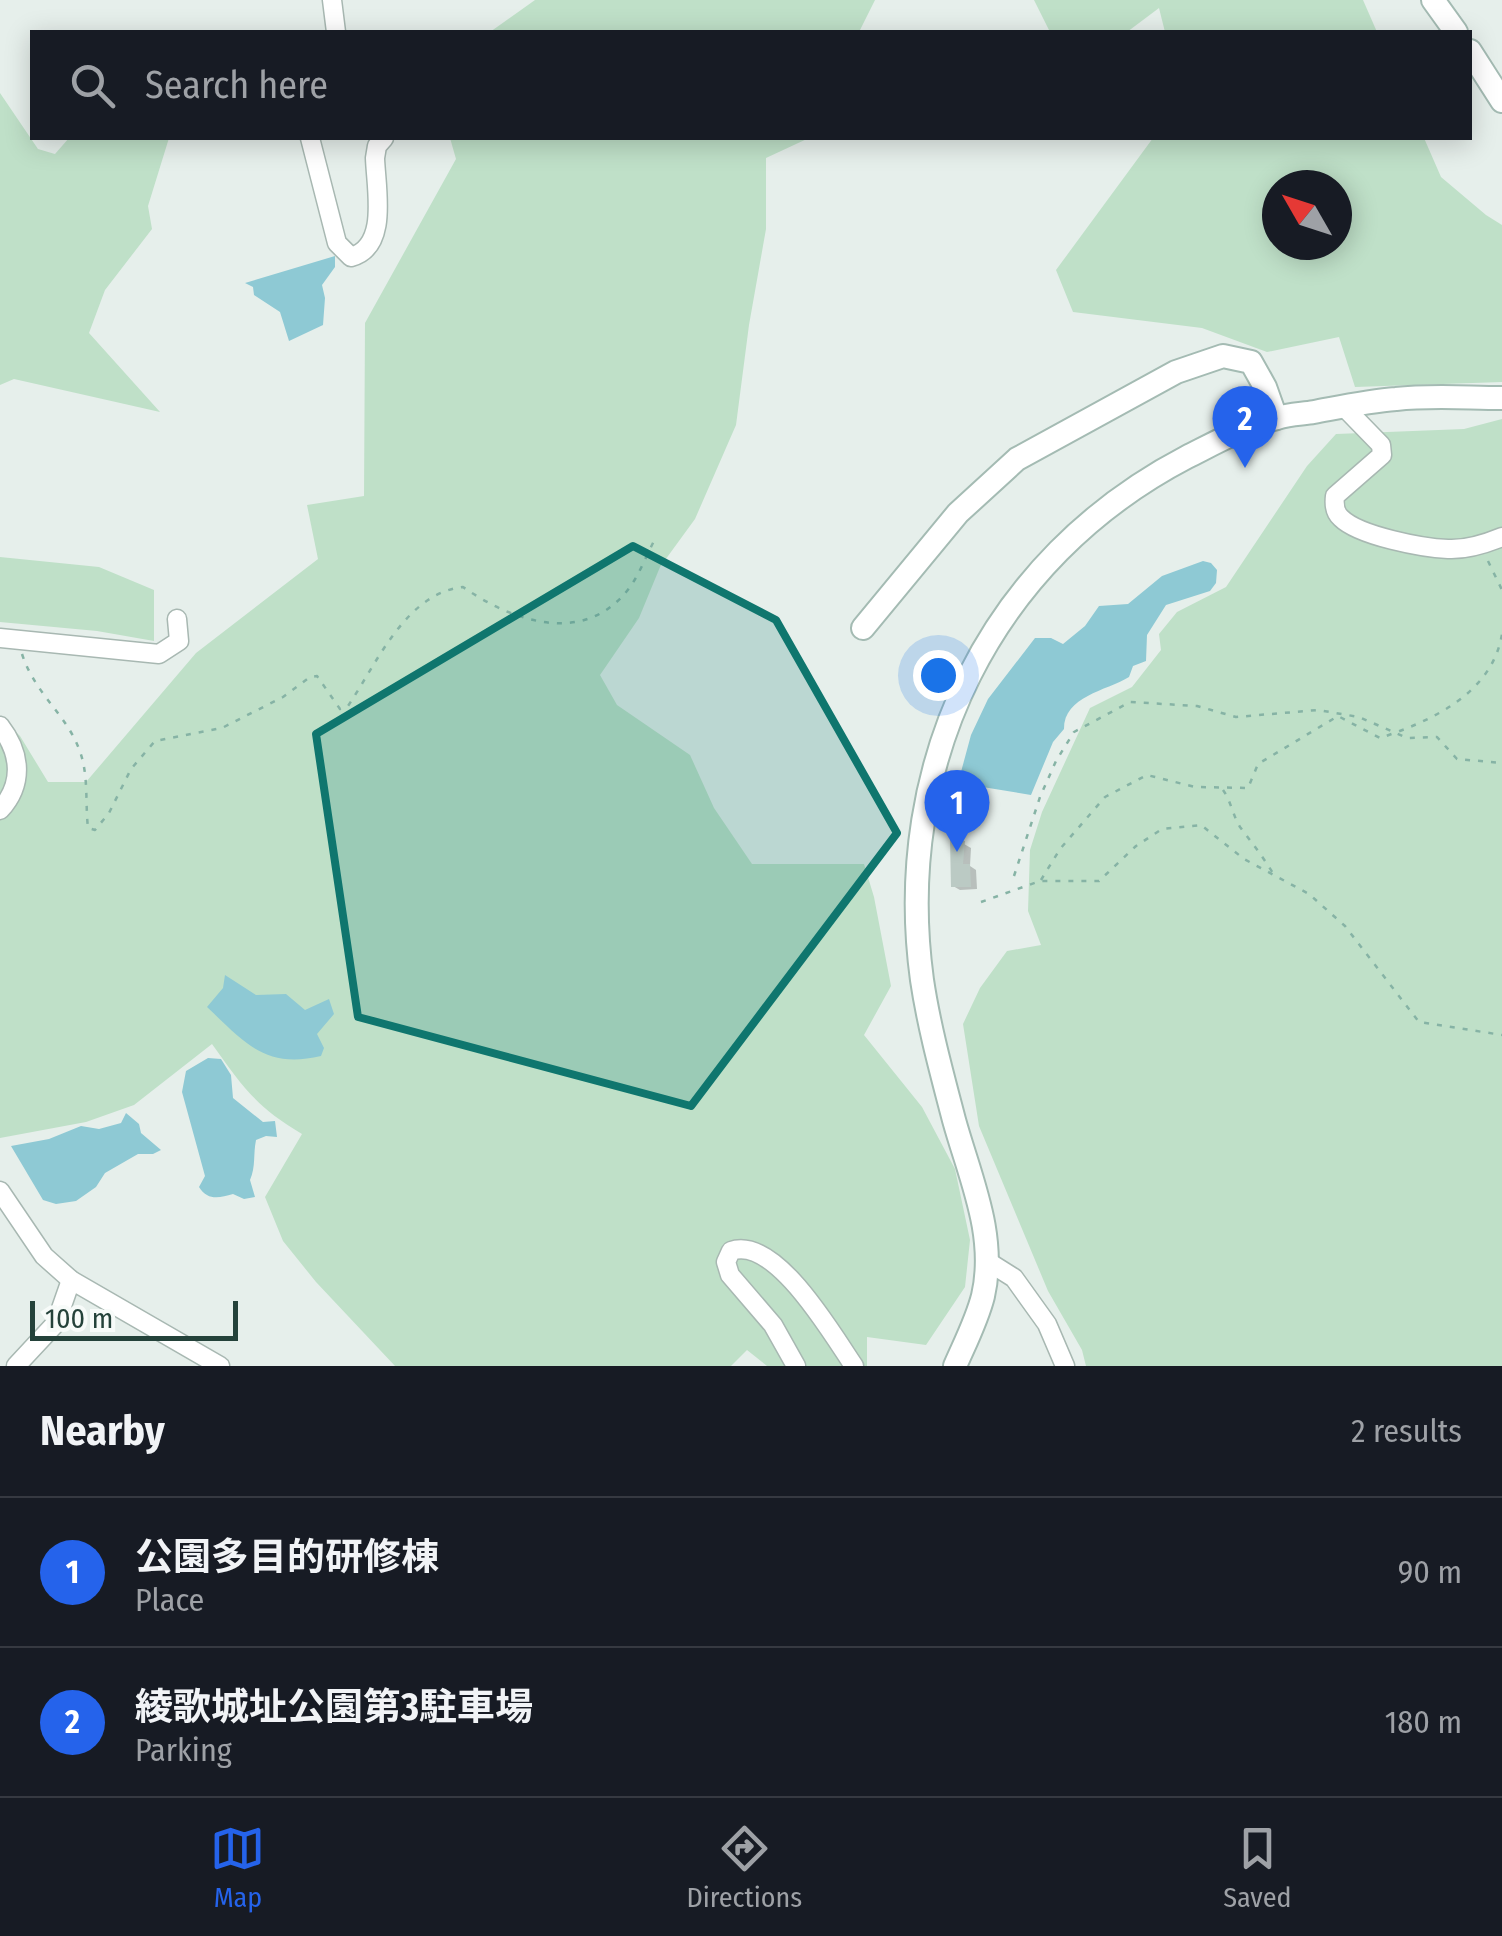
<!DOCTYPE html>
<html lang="en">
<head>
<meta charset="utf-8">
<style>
	body { margin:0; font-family:"Fira Sans Condensed","Noto Sans JP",sans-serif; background:#242831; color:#f1f3f6 }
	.compass { position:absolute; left:1262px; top:170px; width:90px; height:90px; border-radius:50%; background:#171b24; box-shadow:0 5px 25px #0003; rotate:309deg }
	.scale { position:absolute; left:30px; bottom:25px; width:208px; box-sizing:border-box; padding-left:10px; border:5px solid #24423a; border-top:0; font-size:28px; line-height:35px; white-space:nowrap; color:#24423a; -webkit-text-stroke:8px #f7fbf9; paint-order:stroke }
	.you { position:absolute; left:938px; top:675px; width:35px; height:35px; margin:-25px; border:8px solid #fff; border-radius:50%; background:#1a73e8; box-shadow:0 0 0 15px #1a73e833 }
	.badge { display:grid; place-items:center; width:65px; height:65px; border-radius:50%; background:#2563eb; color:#fff; font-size:32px; font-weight:700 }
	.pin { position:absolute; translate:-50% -82px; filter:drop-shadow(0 2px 5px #0008) }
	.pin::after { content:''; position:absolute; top:52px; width:35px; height:30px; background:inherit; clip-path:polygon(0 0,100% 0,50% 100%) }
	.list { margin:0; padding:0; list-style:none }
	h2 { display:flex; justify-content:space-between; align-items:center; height:130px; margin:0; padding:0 40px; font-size:42px }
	h2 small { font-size:32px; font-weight:400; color:#9ea1a6 }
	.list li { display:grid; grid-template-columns:65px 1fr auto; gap:30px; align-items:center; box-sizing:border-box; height:150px; padding:0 40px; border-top:2px solid #363941 }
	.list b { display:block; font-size:38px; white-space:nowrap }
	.list p { margin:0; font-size:32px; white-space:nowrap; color:#9ea1a6 }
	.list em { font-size:32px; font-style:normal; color:#9ea1a6 }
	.icon { flex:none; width:55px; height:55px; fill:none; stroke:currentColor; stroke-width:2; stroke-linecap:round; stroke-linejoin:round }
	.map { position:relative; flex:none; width:1502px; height:1366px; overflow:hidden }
	.search { position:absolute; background:#171b24; box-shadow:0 5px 25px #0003; left:30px; right:30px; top:30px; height:110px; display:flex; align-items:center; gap:25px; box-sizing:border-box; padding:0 35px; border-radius:0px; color:#9ea1a6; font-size:38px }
	.sheet { height:430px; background:#171b24 }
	nav { display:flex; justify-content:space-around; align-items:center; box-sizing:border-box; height:140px; border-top:2px solid #363941; background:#171b24; font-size:28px; color:#9ea1a6 }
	nav a { display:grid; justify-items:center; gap:5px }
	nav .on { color:#2563eb }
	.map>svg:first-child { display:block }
</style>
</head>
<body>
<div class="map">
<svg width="1502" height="1366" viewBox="0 0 1502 1366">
	<rect width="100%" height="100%" fill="#e6efeb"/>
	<g fill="#bfe0c8" fill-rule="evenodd">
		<path d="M535,0H875L859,32H490Z"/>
		<path d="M1034,0H1363L1377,32H1165L1159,8L1127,32H1050Z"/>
		<path d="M0,93L38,149L55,154L69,138H169L148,206L152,229L105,290L89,333L160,412L14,379L0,385Z"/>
		<path d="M450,138H809L766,158V229L749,325L736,425L695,519L660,567L639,618L600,675L617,705L690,755L714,808L752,864H864L874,897L891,986L864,1035L922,1107L955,1169L970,1240L965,1287L926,1345L867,1337V1366H767L747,1350L731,1366H395L316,1282L283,1241L265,1197L302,1134C256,1107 242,1086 212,1044L134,1105L86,1122L0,1138V716L20,736L48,782H86L196,653L318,559L307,505L364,496L365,323L456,159Z"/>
		<path d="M1153,138H1424L1441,177L1486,215L1502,225V382L1355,387L1339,337L1267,352L1202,328L1073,312L1056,270ZM1277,185H1337V245H1277Z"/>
		<path d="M1502,419V1366H1086L1082,1350L1048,1291L979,1126L963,1024L980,988L1007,951L1041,945L1028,911L1030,850L1042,812L1090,708L1132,687L1161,650L1159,634L1177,612L1226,587L1307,466L1336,434L1464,429Z"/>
		<path d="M0,557L99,567L154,590V641L97,631L0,622Z"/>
	</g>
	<g fill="#8ec9d4">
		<path d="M335,256V267L322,285L325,298L323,325L289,341L280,312L254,295L253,287L245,283Z"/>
		<path d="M1203,561L1211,563L1217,570L1216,583L1210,591L1166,605L1147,635L1146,661L1133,666L1129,677C1106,691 1064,696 1064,729L1053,742L1031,795L958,783L971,735L988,699L1035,638H1051L1063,644L1085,626L1099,606L1128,604L1162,576Z"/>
		<path d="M225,975L256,995L286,994L305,1010L329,999L334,1014L317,1034L324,1048L321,1056C265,1069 245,1043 207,1007L223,988Z"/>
		<path d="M208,1058L221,1059L231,1075L233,1098L263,1122L275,1121L277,1137L266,1136L256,1140C253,1155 256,1166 250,1180L255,1197L244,1199L233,1194C219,1198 208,1201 199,1187L205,1176L182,1092L186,1071Z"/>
		<path d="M126,1113L139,1124L141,1133L161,1150L153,1154H138L105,1173L96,1187L76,1201L56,1204L43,1200L11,1146L49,1139L81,1126L99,1129L121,1123Z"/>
	</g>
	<path fill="#0003" d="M964,844L971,848L970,866L976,870L977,889L960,890L953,886Z"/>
	<path fill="#bbcac4" d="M950,839L965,841L963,864H970L971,887H951Z"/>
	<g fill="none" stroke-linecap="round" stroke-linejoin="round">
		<defs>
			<g id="street">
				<path d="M332,0L336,32"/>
				<path d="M310,138L337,243L351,257C389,247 376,189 375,158L377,146L384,138"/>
				<path d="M1344,407L1381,445L1382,455L1335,496C1334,504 1334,512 1341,518C1359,536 1423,548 1448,549C1467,550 1485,544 1502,537"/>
				<path d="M0,638L159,654L179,641L177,619"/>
				<path d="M0,726C21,753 24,784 0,810"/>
				<path d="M0,1191L44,1256L71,1280L220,1366"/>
				<path d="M987,1261L1014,1278L1047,1324L1065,1366"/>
				<path d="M16,1366L56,1323L71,1280"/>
				<path d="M796,1366L773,1325L730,1275L726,1262L731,1251C775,1235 832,1334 854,1366"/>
			</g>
			<g id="secondary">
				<path d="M1433,0L1456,32"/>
				<path d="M1470,51L1502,101"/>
				<path d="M863,628L958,513L1017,459L1176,372L1223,356L1251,362L1265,387L1276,418"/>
				<path d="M955,1366C965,1343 977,1320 983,1296C997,1235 970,1178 954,1120C942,1074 929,1027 922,980C892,762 991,559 1187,457C1215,443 1247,425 1277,418C1289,414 1302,414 1314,412C1341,407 1369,401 1396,399C1431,395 1467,398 1502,398"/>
			</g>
		</defs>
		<use href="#street" stroke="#a8b8b2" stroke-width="21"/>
		<use href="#secondary" stroke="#a4bbb3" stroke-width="26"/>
		<g stroke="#86b3a5" stroke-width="2.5" stroke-dasharray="5 8" stroke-linecap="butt">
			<path d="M1488,561L1502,590"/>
			<path d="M22,654C35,694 66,714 79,749C89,774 85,802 88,828L95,830L109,813L131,769L155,741L222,728L283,697L310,677L317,676L340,709L348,706C377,663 406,593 463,587C513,622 586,647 630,587C640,573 647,554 655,539"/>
			<path d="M1223,790C1231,801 1233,816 1240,827C1252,843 1264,858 1274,875"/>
			<path d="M1014,876L1040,797L1056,761L1074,732L1130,702L1197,706L1236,717L1318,710L1359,717L1407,738L1437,737L1457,759L1502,763"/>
			<path d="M1041,880L1060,849L1105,797L1147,775L1195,787L1248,788L1258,764L1338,716L1380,738C1431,721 1492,694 1502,634"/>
			<path d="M981,902L1040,881H1099L1136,846L1162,829L1201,825L1244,859L1309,894L1345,926L1419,1022L1502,1035"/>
		</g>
		<use href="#street" stroke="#fff" stroke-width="18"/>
		<use href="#secondary" stroke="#fff" stroke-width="22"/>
	</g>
	<path fill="#0f766e" fill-opacity="0.2" stroke="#0f766e" stroke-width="8" stroke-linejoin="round" d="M633,546L776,620L897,833L691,1106L358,1017L316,734Z"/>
</svg>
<svg class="compass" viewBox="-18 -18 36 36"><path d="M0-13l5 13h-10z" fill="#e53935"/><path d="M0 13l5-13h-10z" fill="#9ea1a6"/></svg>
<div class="scale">100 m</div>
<div class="you"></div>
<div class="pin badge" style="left:957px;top:852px">1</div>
<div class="pin badge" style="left:1245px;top:468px">2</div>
<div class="search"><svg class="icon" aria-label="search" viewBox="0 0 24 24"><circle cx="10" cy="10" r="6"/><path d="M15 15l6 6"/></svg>Search here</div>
</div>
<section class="sheet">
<h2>Nearby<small>2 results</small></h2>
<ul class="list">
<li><span class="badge">1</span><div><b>公園多目的研修棟</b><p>Place</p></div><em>90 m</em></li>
<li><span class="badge">2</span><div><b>綾歌城址公園第3駐車場</b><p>Parking</p></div><em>180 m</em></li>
</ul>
</section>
<nav>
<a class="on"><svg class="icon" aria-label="map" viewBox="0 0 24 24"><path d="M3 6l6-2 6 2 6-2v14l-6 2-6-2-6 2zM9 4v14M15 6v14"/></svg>Map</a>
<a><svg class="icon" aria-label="directions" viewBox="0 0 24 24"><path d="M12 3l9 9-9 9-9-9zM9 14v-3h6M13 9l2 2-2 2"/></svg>Directions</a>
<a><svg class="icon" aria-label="saved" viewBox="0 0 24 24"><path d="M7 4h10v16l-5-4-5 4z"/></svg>Saved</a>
</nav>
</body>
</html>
